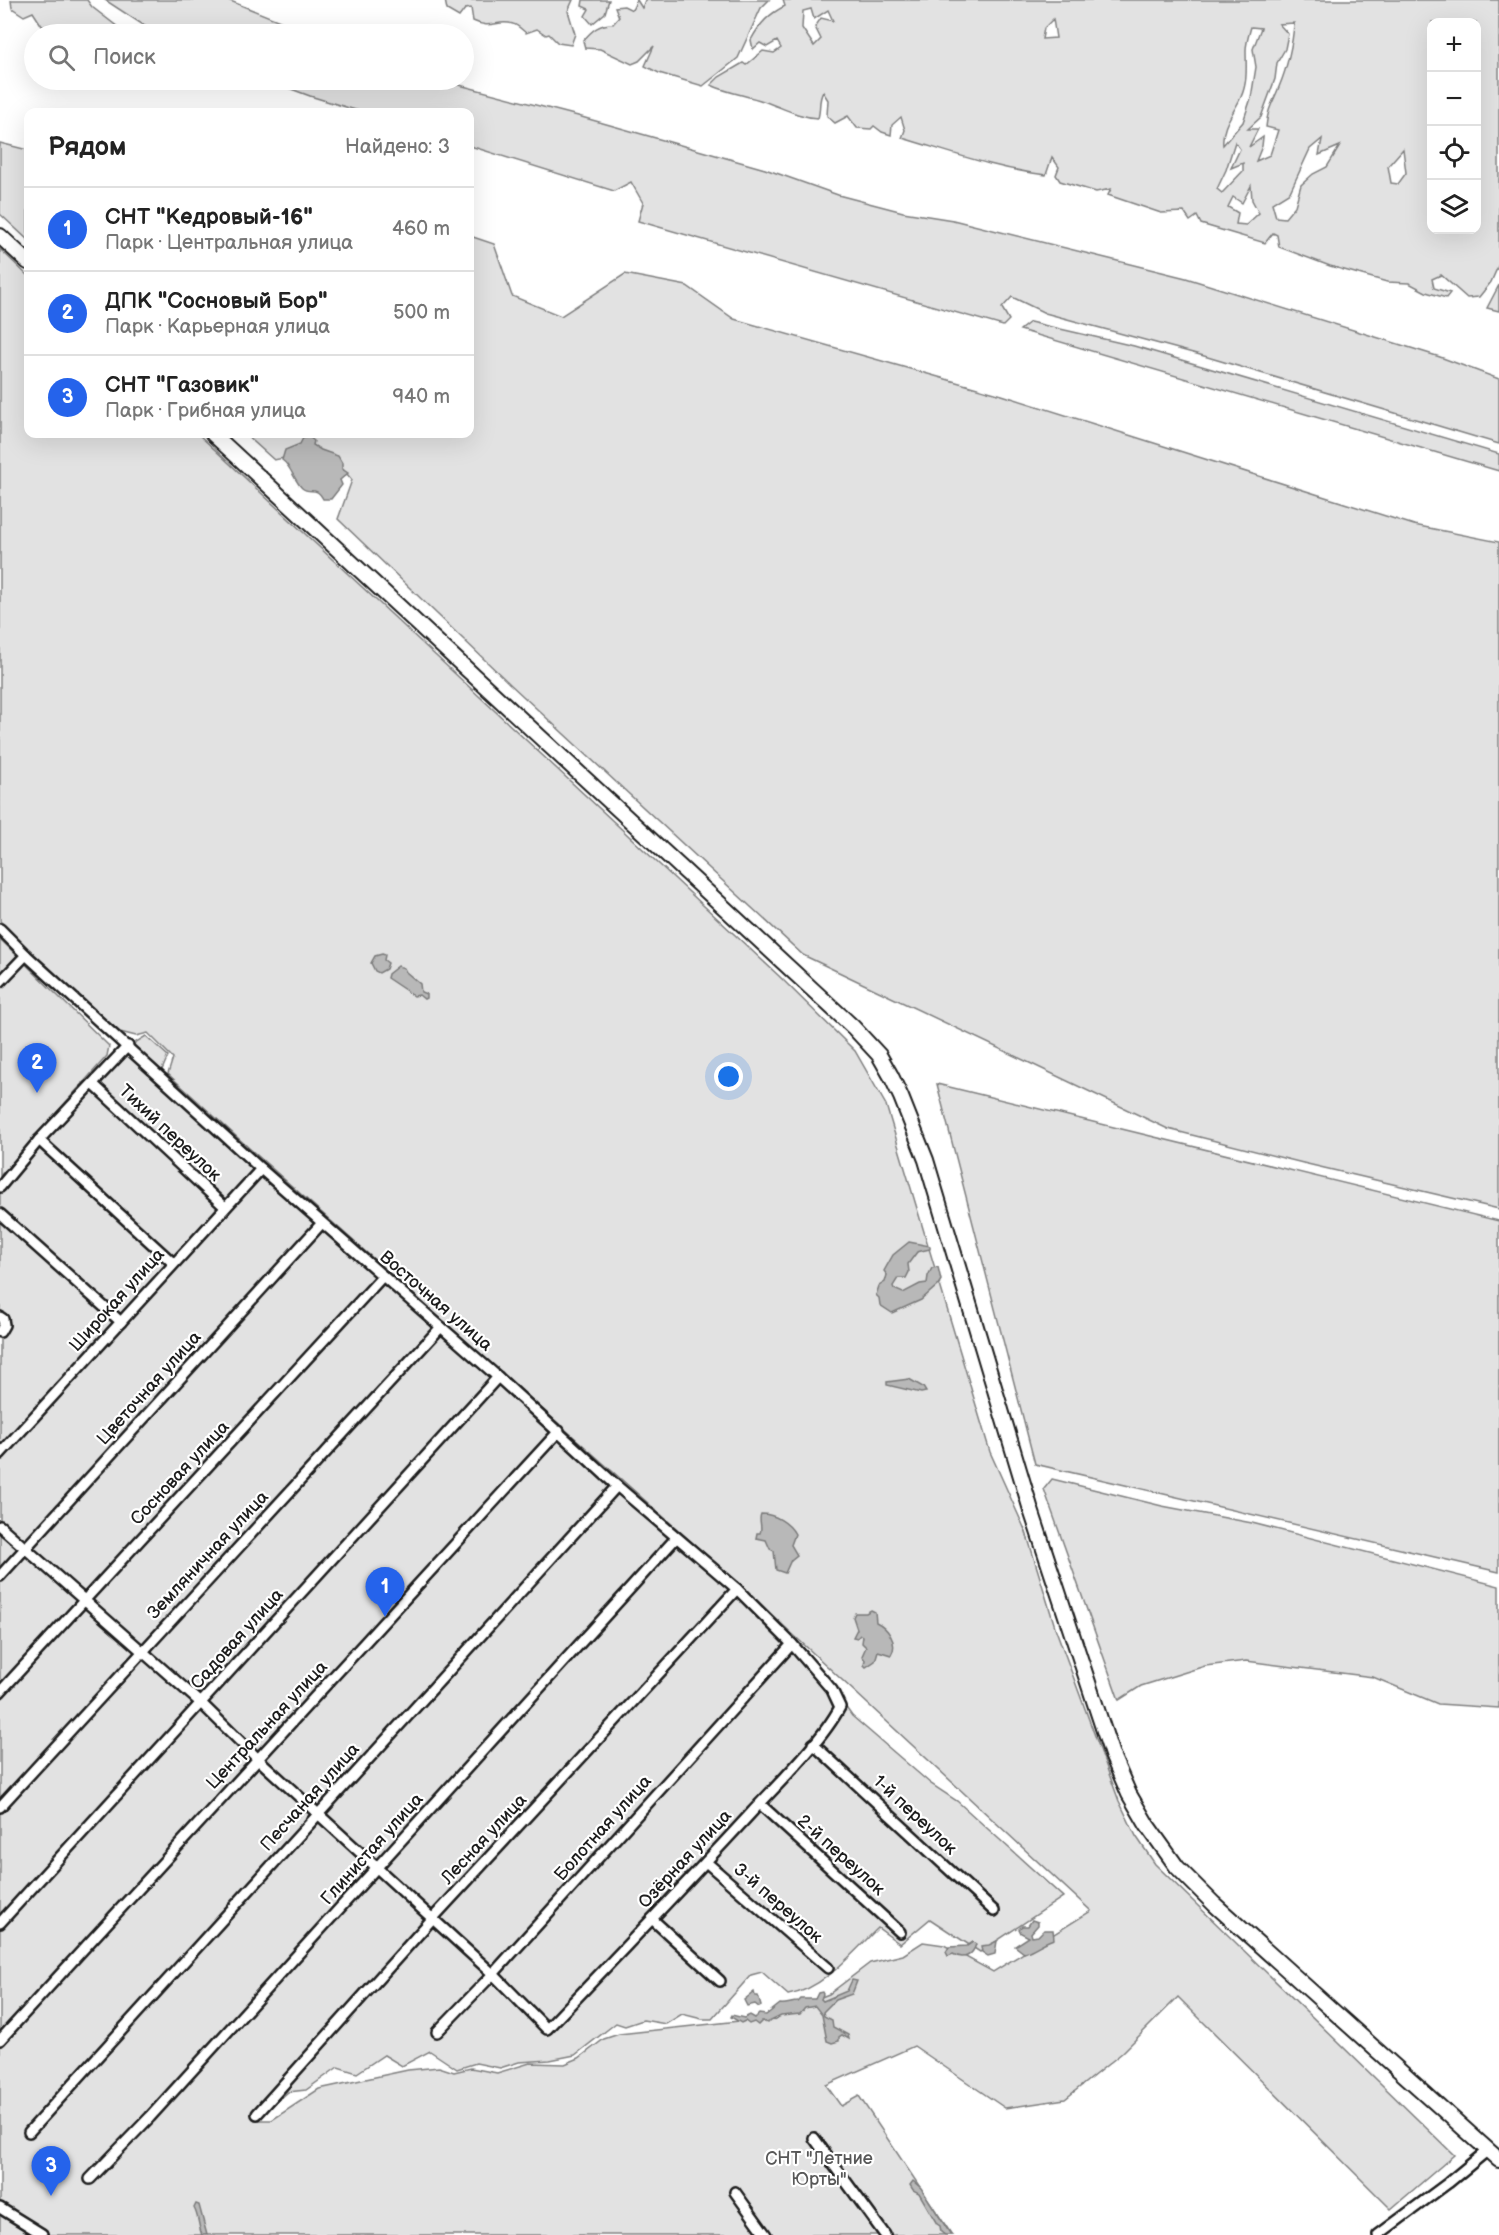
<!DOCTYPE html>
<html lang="ru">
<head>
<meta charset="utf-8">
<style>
	body { margin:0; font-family:"Balsamiq Sans",sans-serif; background:#f6f6f6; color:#222 }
	.controls { position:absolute; right:18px; top:18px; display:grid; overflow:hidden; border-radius:12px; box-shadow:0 6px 24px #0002 }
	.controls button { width:54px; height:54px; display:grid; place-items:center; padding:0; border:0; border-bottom:2px solid #e0e0e0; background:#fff; color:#222; font:30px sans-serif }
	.you { position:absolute; left:729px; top:1077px; width:21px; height:21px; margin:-15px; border:4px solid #fff; border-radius:50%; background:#1a73e8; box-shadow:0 0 0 9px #1a73e833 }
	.badge { display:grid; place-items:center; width:39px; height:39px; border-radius:50%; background:#2563eb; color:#fff; font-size:20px; font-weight:700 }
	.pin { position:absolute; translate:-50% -50px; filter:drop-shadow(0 2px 3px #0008) }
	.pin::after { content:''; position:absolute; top:32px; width:21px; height:18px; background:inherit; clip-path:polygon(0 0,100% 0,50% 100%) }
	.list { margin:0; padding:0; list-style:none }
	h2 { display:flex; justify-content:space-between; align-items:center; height:78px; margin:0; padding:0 24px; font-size:26px }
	h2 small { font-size:20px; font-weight:400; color:#767676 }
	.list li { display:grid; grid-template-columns:39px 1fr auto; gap:18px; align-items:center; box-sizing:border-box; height:84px; padding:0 24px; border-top:2px solid #e0e0e0 }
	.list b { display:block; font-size:22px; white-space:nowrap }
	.list p { margin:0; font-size:20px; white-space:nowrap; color:#767676 }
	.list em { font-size:20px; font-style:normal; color:#767676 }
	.icon { flex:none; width:33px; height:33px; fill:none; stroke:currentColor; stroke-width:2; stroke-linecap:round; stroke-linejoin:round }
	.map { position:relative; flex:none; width:1499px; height:2235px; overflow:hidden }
	.search { position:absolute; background:#fff; box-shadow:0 6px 24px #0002; left:24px; top:24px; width:450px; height:66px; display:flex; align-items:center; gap:15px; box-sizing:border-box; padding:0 21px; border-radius:33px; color:#767676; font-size:22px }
	.panel { position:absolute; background:#fff; box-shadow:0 6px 24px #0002; left:24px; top:108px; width:450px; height:330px; border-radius:12px }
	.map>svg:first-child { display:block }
</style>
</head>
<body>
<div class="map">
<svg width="1499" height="2235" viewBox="0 0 1499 2235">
	<rect width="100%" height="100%" fill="#fff"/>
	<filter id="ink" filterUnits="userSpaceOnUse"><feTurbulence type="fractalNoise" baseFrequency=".0167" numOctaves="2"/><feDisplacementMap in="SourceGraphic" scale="12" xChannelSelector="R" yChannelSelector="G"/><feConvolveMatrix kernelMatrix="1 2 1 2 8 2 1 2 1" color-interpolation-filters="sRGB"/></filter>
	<g filter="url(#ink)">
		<g fill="#e2e2e2" stroke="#7f7f7f" stroke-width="1.5" fill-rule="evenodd">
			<path d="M11,0H87L92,7L127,34H72L42,26L33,12L24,16L12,8Z"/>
			<path d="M105,0H228L312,34H157Z"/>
			<path d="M445,0H573L568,11L575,34L571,45L558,43L549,34L546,35L537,29L526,33C522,30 518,25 513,24C498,19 491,30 473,21L471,8L465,9L459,17L447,10Z"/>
			<path d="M583,0H609L605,13L592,24L585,16L589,9L582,6Z"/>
			<path d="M637,0L642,8L645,0H769L761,8L738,58L703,86L659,73L645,66L654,46L639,61L632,64L600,49L585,48L583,41C592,30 599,24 613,24L619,17L615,7L624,6L632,10Z"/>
			<path d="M783,0H1499V264L1491,282L1479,297L1467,298L1441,275L1432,279L1434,288L1450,293L1446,298L1426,292L1409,283L1387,282L1330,266L1279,247L1277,235L1273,233L1265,243L1201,224L1197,216L1190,221L1184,212L1161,213L1108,195L1111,189L1096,192L1060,181L1056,175L1059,167L1052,157L1046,175C996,169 950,152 902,138L905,130L901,117L892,125L891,135L882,132L874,126L871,129L857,128L848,116L835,123L827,116L828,100L823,92C818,100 821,109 818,118C798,117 781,107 763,101C745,95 728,93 711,85L719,77L743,63L746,65L763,51L774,53L781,48L777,41L767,47L760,43L753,49L751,40C760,23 769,14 785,6ZM811,9L814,19L828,10L833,21L821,18L815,27L821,39L814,46L802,28L803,11ZM1053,19L1056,38L1042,39L1044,28ZM1432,22H1476V230H1432ZM1294,23C1293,43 1287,68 1279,87C1272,105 1268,107 1266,127L1278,130L1270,155L1256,161L1262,146L1263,137L1249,147L1258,129H1248L1261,117L1275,79L1277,63L1285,49L1288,34L1279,24ZM1251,27L1261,28L1253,49L1256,67L1251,98L1243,122L1223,145C1221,126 1234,113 1241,97C1248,82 1246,66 1246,50C1246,43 1249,34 1251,27ZM1322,139L1319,155L1340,146L1327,167L1313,174L1301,185L1295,206L1285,218L1276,217L1272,203L1290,192L1310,149ZM1235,142L1240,149L1231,168L1243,163V171L1222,193L1217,189L1226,170ZM1403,149L1406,173L1398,184L1391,183L1388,166ZM1251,186L1252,200L1259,213L1246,225L1236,224L1238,213L1228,207L1233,197L1242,203Z"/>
			<path d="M267,80H440L578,116L765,169L838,195L903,212L953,220L1186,278L1440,357L1499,379V444L1204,356L1045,313L1012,297L1002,308L1009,320L1003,326L638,221L643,203L631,182L614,191L470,146V112H362L310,96Z"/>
			<path d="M0,143L28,150V240L0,214Z"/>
			<path d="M470,236L494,244L512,296L561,316L625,274L687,286L734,319L1002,395L1414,525L1499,542V1209L1303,1163L1168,1129L803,955L511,685L338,519L352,480L336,461L308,453L274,460L245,434H470Z"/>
			<path d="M0,249L28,276V434H198L779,976L855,1051L886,1105L990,1452L1026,1532L1056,1630L1119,1801L1136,1836L1155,1864L1454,2155L1391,2209L1178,1997L1122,2053L1065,2099L1005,2108L914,2046L826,2085L841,2106L859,2096L952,2235H0V1192L32,1154L133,1044L146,1036L168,1056L162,1070L322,1218L736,1584L806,1651L852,1716L931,1784L957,1801L1063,1897L980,1952L930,1919L900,1944L878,1928C853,1952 824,1989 788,1995L762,1972L751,1975L712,2019H702L682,2014L666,2024L643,2020L625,2026L616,2023L575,2055L550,2060L519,2062L500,2068L476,2063L457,2069L430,2051L402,2066L384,2055L357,2073L338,2067L306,2090L288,2092L256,2120H272L319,2089L408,2070L439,2067L454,2072L471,2068L497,2073L530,2063L565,2064L579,2058L604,2039L619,2034L767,2018L829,1994L870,1963L903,1955L923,1942L944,1945L993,1972L1091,1911L731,1577L249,1148L168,1074L173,1058L148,1033L136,1036L120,1032L39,961L0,921Z"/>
			<path d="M1499,285V311L1487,308Z"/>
			<path d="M1030,322L1134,346L1499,454V471L1020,330Z"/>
			<path d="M0,939L109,1046L107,1056L0,1176Z"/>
			<path d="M937,1084L1499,1221V1572L1035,1464Z"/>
			<path d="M1052,1479L1162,1506L1252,1523L1499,1586V1708L1438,1704L1373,1677L1246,1661L1205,1666L1141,1686L1119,1700L1044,1489Z"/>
		</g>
		<g fill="#b8b8b8" stroke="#7a7a7a" stroke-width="1.5">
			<path d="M308,436L314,441L313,445L321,450L338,456L342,463V469L348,473L340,480L342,485L331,499H323C316,485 310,495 302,488C294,480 291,466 282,460L285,450L300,444L303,438Z"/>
			<path d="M382,954L385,955L384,960L388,963L386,969L379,973L375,971L371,963L375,956Z"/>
			<path d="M398,966L404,968L406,972L420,984L421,992L426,994V998L424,999L419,995L414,996L387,978L388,974Z"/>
			<path d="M909,1242L930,1246V1249L917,1252L908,1264L909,1272L906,1278H898L893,1286L894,1289L903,1293L920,1284L927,1283L928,1276L932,1268L938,1267L941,1280L938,1285L921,1300L892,1313L880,1305L879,1298L876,1295L879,1286L885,1282L887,1275L884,1271L893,1255Z"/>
			<path d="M909,1379L923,1387L926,1392L921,1393L887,1385V1382Z"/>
			<path d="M761,1514C775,1514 789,1523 795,1534L791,1545L797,1555L791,1560L785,1573L776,1570L774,1551L770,1549L766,1540L756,1538L757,1533H760C763,1527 758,1520 761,1514Z"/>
			<path d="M871,1610L875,1612L876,1622C887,1627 899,1643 891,1655L878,1651L875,1661L866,1667L864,1665L865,1660L862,1656L866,1647L862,1643L863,1636L860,1635L857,1638L853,1637L857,1629L853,1617L855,1613H866Z"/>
			<path d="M1032,1920L1038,1922V1925L1031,1933L1032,1937L1038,1936L1044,1930H1053L1054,1939C1043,1942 1036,1949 1024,1953L1015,1946L1029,1937L1021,1933L1019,1929L1022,1926H1028Z"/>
			<path d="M997,1941L995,1954L988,1956L982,1952L981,1946L989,1945Z"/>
			<path d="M973,1942L976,1944C973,1955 964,1961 953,1954L948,1956L946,1952L949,1947L967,1946Z"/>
			<path d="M852,1980L857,1981L852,1994L835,2000L823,2012L824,2016L832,2020L833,2027L848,2035L849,2039L842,2035L839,2037V2041L832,2043L827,2041L822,2015L815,2006L805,2008L800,2014L781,2016L767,2023L762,2021L758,2025L754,2022L749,2024L745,2021L741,2023L731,2017L732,2015L744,2018L750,2015L755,2018L759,2014L766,2015L780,2004C786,2005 791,2002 798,2002L801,1999H815L818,1993L822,1992L823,1994L821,1999L823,2001L847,1991Z"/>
			<path d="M754,1992L755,1996H758L761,2006L759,2007L755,2004L747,2006L744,2000Z"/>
			<path d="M913,2181L921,2188L951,2235H945L941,2232L940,2226L937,2224L919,2193L913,2190L910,2185Z"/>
			<path d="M196,2204L199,2205L207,2235H202C198,2226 199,2217 194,2208Z"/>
		</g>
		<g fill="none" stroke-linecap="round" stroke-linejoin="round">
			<defs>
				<g id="street">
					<path d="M0,929L26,955L261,1169L498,1377L617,1486L737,1589L792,1644L832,1690L840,1707C822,1741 779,1783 752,1812C685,1885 616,1957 547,2029L493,1974L258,1759L201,1703L0,1526"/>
					<path d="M0,982L26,955"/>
					<path d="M93,1084L225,1207"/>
					<path d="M39,1140L173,1263"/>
					<path d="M0,1187L39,1140L128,1046"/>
					<path d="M0,1214L121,1322"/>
					<path d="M0,1317L3,1319L4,1325L0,1332"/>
					<path d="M0,1454L261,1169"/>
					<path d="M0,1576L322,1223"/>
					<path d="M0,1692L383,1276"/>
					<path d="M813,1744L994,1911"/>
					<path d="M760,1804L900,1932"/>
					<path d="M0,1807L441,1327"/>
					<path d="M706,1862L828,1968"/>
					<path d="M652,1919L720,1981"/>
					<path d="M0,1923L498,1377"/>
					<path d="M437,2032L493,1974L792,1644"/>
					<path d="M0,2040L559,1431"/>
					<path d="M257,2114L433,1918L737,1589"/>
					<path d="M29,2132L617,1486"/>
					<path d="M814,2138L885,2235"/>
					<path d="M90,2179L150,2117L676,1538"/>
					<path d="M735,2192L766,2235"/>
					<path d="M0,2208L42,2234"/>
					<path d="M1378,2235L1448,2183L1488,2150"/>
				</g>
				<g id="secondary">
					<path d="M0,236L28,262"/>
					<path d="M213,434L853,1027L879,1055L891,1076L901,1097L926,1160L1031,1510L1112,1755L1129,1794L1147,1825L1177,1867L1214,1904L1499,2160"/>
				</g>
			</defs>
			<use href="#street" stroke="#1c1c1c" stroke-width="14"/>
			<use href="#secondary" stroke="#1c1c1c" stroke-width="18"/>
			<use href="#street" stroke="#fff" stroke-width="9"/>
			<use href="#secondary" stroke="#fff" stroke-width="14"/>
		</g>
	</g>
	<g text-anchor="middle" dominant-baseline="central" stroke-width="4.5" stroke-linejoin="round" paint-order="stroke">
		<g font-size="18" fill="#1c1c1c" stroke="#fff">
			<text transform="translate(170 1133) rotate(43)">Тихий переулок</text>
			<text transform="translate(117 1300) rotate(-48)">Широкая улица</text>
			<text transform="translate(436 1301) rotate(41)">Восточная улица</text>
			<text transform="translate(149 1388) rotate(-48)">Цветочная улица</text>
			<text transform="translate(180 1473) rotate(-47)">Сосновая улица</text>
			<text transform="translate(208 1555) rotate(-47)">Земляничная улица</text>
			<text transform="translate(237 1639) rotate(-48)">Садовая улица</text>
			<text transform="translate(267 1725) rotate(-47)">Центральная улица</text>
			<text transform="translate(310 1797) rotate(-48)">Песчаная улица</text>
			<text transform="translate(915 1815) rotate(43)">1-й переулок</text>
			<text transform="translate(603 1828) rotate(-48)">Болотная улица</text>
			<text transform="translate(484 1839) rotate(-47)">Лесная улица</text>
			<text transform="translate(372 1849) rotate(-48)">Глинистая улица</text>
			<text transform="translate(841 1855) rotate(42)">2-й переулок</text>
			<text transform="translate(685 1859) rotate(-47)">Озёрная улица</text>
			<text transform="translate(778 1903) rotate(41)">3-й переулок</text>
		</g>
		<g font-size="18" fill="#575757" stroke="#fff">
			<text x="819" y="2158">СНТ "Летние<tspan x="819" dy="21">Юрты"</tspan></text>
		</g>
	</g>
</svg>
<div class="controls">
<button>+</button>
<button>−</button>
<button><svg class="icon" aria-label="locate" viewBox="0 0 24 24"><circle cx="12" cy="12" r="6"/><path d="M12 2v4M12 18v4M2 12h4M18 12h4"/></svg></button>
<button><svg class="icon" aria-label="layers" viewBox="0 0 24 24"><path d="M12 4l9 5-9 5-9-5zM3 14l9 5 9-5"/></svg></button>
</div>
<div class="you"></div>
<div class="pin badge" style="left:385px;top:1617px">1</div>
<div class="pin badge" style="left:37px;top:1093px">2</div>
<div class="pin badge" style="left:51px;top:2196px">3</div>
<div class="search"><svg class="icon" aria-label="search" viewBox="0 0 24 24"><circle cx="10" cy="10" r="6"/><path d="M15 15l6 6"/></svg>Поиск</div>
<section class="panel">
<h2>Рядом<small>Найдено: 3</small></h2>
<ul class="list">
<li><span class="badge">1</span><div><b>СНТ &quot;Кедровый-16&quot;</b><p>Парк · Центральная улица</p></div><em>460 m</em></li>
<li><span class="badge">2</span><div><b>ДПК &quot;Сосновый Бор&quot;</b><p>Парк · Карьерная улица</p></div><em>500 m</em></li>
<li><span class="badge">3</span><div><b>СНТ &quot;Газовик&quot;</b><p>Парк · Грибная улица</p></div><em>940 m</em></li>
</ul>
</section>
</div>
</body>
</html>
